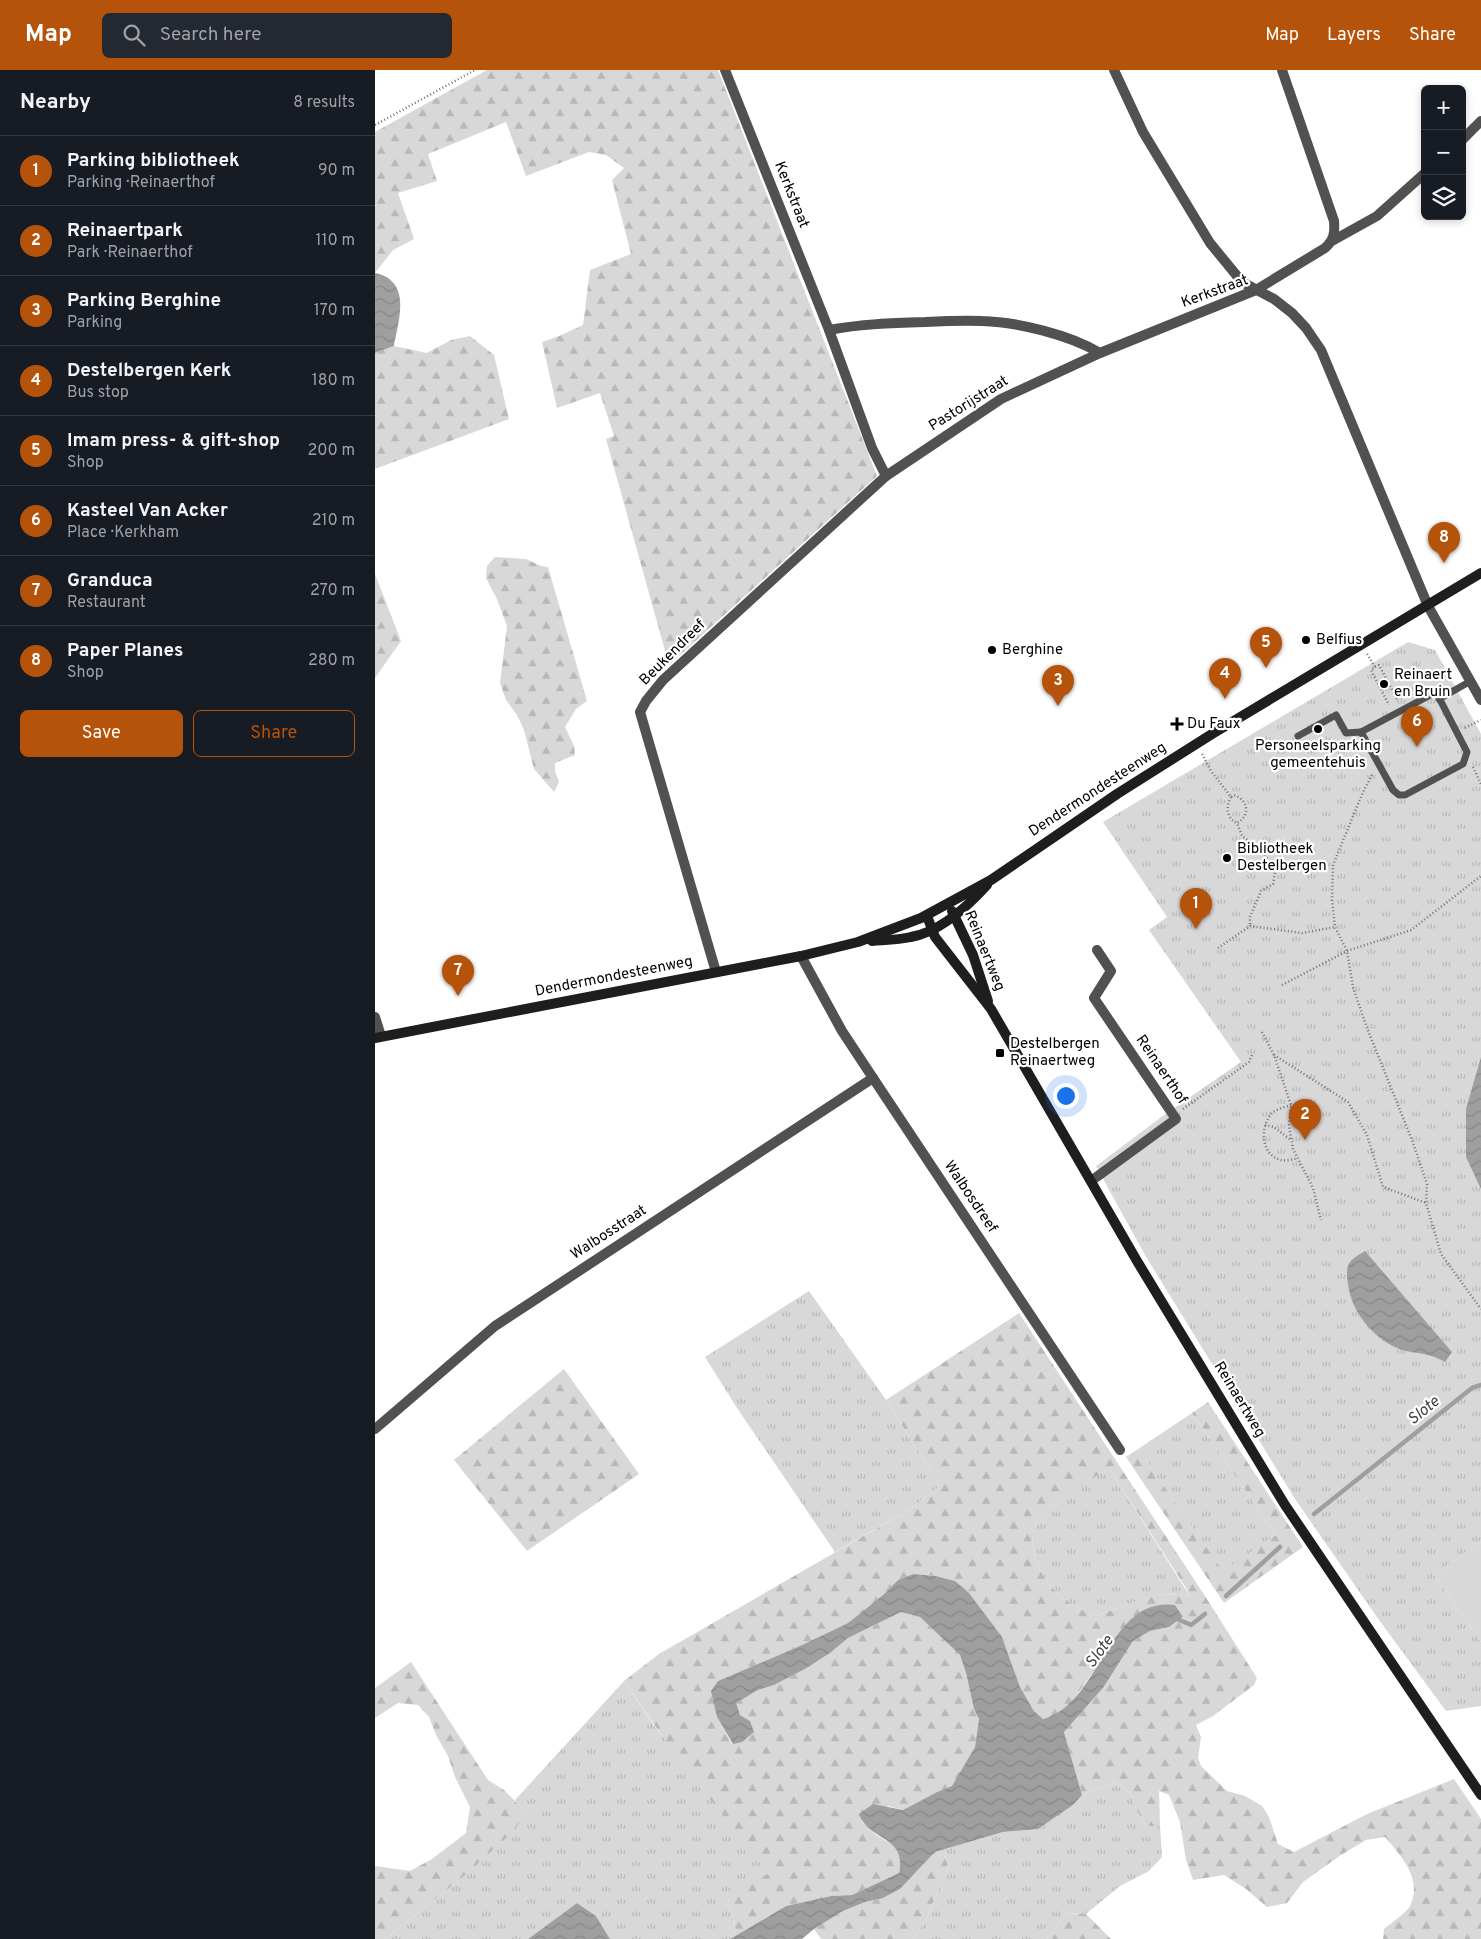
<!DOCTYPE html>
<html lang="en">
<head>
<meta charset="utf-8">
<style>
	body { margin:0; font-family:Overpass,sans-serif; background:#242831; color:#f1f3f6 }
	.controls { position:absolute; right:15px; top:15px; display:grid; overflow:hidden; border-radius:8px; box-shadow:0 2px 8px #0003 }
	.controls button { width:45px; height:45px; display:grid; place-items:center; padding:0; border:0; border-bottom:1px solid #363941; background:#171b24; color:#f1f3f6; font:25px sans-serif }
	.you { position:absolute; left:690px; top:1025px; width:18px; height:18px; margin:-12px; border:4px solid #fff; border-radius:50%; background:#1a73e8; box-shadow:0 0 0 8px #1a73e833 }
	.badge { display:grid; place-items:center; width:32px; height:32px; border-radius:50%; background:#b45309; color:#fff; font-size:16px; font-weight:700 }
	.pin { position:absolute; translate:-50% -41px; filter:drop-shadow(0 1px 2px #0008) }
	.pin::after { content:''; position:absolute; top:26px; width:18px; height:15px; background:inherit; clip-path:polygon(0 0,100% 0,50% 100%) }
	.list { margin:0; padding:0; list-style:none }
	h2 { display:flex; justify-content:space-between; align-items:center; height:65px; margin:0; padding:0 20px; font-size:21px }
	h2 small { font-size:16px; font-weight:400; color:#9ea1a6 }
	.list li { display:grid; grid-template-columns:32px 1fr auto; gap:15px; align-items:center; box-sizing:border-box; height:70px; padding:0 20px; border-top:1px solid #363941 }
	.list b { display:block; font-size:19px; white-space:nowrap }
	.list p { margin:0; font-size:16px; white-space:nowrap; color:#9ea1a6 }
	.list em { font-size:16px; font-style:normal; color:#9ea1a6 }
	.actions { display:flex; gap:10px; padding:15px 20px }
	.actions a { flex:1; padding:11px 0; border:1px solid #b45309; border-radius:8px; text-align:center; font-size:18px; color:#b45309 }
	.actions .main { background:#b45309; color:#fff }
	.icon { flex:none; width:28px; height:28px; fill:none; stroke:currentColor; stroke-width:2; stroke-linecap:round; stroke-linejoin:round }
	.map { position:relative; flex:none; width:1106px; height:1869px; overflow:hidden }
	header { display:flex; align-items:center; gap:30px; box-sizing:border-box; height:70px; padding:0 25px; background:#b45309; color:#fff }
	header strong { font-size:24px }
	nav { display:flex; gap:28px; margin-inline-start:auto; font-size:18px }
	.search { width:350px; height:45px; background:#242831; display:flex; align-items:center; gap:12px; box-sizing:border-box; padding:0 18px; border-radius:8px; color:#9ea1a6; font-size:19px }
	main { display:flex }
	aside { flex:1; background:#171b24 }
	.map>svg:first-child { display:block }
</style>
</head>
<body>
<header>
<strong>Map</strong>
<div class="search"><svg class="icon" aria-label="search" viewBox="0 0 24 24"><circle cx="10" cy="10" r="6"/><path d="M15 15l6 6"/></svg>Search here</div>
<nav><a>Map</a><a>Layers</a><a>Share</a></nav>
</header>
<main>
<aside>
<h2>Nearby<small>8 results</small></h2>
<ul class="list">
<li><span class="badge">1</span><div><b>Parking bibliotheek</b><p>Parking · Reinaerthof</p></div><em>90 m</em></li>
<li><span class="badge">2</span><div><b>Reinaertpark</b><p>Park · Reinaerthof</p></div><em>110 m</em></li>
<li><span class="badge">3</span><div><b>Parking Berghine</b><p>Parking</p></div><em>170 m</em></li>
<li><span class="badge">4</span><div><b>Destelbergen Kerk</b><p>Bus stop</p></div><em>180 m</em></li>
<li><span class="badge">5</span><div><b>Imam press- &amp; gift-shop</b><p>Shop</p></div><em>200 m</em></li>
<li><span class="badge">6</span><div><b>Kasteel Van Acker</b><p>Place · Kerkham</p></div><em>210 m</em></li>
<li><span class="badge">7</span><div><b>Granduca</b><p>Restaurant</p></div><em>270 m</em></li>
<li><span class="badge">8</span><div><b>Paper Planes</b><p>Shop</p></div><em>280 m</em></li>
</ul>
<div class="actions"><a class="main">Save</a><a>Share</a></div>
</aside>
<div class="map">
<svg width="1106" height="1869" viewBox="0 0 1106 1869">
	<defs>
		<pattern id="grass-tufts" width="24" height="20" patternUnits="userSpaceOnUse" patternTransform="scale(1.25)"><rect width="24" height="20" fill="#d8d8d8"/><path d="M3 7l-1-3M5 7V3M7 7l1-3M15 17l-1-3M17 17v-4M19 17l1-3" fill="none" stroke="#b8b8b8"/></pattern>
		<pattern id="forest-firs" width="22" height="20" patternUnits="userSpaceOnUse" patternTransform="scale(1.25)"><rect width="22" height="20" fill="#d8d8d8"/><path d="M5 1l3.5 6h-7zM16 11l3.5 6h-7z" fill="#b8b8b8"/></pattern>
		<pattern id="water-waves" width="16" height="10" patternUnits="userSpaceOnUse" patternTransform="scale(1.25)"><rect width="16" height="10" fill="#9f9f9f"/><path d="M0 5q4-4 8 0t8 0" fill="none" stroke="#878787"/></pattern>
	</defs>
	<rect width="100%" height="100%" fill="#fff"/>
	<g fill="url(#grass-tufts)">
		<path d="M1033,572L1060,580L1106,664V1472L1059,1505L1106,1572V1636L1071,1641L1004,1550L920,1429L770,1185L721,1096L789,1045L866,992L774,860L792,847L728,752Z"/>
		<path d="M434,1221L511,1330L565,1416L537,1438L460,1482L360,1335L330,1287Z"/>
		<path d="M817,1343L901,1465L848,1502L763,1379Z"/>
		<path d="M734,1398L809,1517L816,1526L790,1524L768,1529L721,1546C712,1542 702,1538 694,1532C670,1517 649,1481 661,1453C667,1437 718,1408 734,1398Z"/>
		<path d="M249,1611L280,1657L380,1781L395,1804L353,1830L359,1848L360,1866L355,1869H235L221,1846L202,1833L153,1869H10L88,1807L149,1741L140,1730Z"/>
		<path d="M741,1712L756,1724L762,1741L771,1756H785L787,1787L774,1801L745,1816L711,1844L692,1843L672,1869H538L551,1849L573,1798L571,1787L560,1782L628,1762L663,1759L698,1735L707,1725Z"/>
	</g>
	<g fill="url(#forest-firs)" fill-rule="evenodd">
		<path d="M112,0H343L502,406L294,595L231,369L239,366L225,323L182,338L167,272L184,266L208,255L215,200L256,184L237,110L249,98L231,85L214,82L151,106L131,52L53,84L62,111L23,123L39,169L18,180L0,203V62Z"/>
		<path d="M95,266L119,285L134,349L0,399V283L19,276L52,283L76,270Z"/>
		<path d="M120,487L151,489L166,496L173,497L212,631L201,639L190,657L199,676L200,685L180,693V701L184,712L179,722L159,699L149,660L142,645L131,630L125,613L132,556L122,529L111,508L112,496Z"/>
		<path d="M0,504L26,571L0,608Z"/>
		<path d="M644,1243L830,1526L882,1608L879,1615L838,1646L821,1655L826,1667L823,1688L826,1696L852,1721L870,1726L887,1736L894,1747L903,1774L919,1782L992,1744L1079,1709L1106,1749V1869H1008L1009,1859C1015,1854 1031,1843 1035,1836C1048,1809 1026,1786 1010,1767L991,1770L966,1785L928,1812L912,1833L892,1837L871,1819L849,1805L818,1810L811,1790L805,1752L794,1725L784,1721L785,1756H771L762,1741L756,1724L741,1712L707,1725L689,1662L728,1618L758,1571L775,1561L794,1557L808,1548L800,1535L740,1568L720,1599L696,1633L679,1646L668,1649L659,1641L645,1617L627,1567L580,1511L561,1506L538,1504L523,1510L508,1525L473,1553L427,1575L343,1611L342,1647L357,1674L375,1651L365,1645L360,1633L383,1620L399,1615L430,1599L455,1583L473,1568L526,1542L545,1547L585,1585L591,1603L599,1639L604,1649L600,1677L578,1716L562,1722L528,1740L513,1736L487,1752C491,1755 495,1760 499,1763C516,1776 530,1775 524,1803L477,1825L456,1826L411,1836L360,1866L359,1848L353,1830L394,1803C375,1774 352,1750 330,1723C301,1687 275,1649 249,1611L284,1584L537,1438L565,1416L511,1330ZM734,1398L816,1526H815L790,1524L768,1529L721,1546C712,1542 702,1538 694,1532C670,1517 649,1481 661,1453C667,1437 718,1409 734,1398Z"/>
		<path d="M189,1299L264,1404L152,1481L79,1390Z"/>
		<path d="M833,1332L928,1477L849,1533L751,1387L763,1379L848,1501L901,1465L817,1343Z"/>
		<path d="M36,1592L113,1710L129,1720L149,1740L141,1759L88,1807L10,1869H0V1796L35,1801L57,1789L91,1763L95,1737L80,1707L73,1686L61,1665L54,1647L43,1635L23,1633L0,1648V1618Z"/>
		<path d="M560,1782L571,1787L573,1798L551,1849L538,1869H446L439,1859L468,1841L490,1832L508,1828L525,1819Z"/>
		<path d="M692,1843L711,1844L736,1869H672Z"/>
	</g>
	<path fill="#d8d8d8" d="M1106,1472V1572L1059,1505Z"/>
	<g fill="url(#water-waves)">
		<path d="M0,203C37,211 24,249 19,276L0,283Z"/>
		<path d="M1106,987V1119L1091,1087V1039Z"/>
		<path d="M990,1181L1077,1282L1070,1292C1066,1290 1061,1287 1056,1286C1045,1282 1033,1283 1022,1278C997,1267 976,1241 973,1214C970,1194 973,1191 990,1181Z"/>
		<path d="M538,1504L561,1506L580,1511L594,1523L627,1567L645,1617L659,1641L668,1649C726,1634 732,1526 800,1535L808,1547L794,1557L775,1561L758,1571L728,1618L689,1662L707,1725L698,1735L663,1759L628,1762L560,1782L525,1819L508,1828L490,1832L468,1841L439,1859L427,1869H355L411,1836L456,1826L477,1825L524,1803C532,1765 494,1772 484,1744L498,1734L528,1740L562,1722L577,1716L600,1677L604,1649L599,1639L591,1603L585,1585L545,1547L526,1542L473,1568L455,1583L430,1599L399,1615L383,1620L361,1633L365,1645L375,1651L379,1662L367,1672L358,1674L342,1647L336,1621L343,1611L427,1575L473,1553L508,1525L523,1510Z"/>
		<path d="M202,1833L221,1846L235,1869H153Z"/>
	</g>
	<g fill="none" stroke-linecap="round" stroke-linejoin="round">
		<g stroke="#9f9f9f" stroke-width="4.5">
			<path d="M939,1444L1097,1318L1106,1315"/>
			<path d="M851,1526L905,1477"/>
			<path d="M800,1548L816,1555L830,1544"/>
		</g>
		<g stroke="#737373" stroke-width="2.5" stroke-dasharray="1 2.5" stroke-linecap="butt">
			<path d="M0,55L100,0"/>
			<path d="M992,584L1000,597L996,600L1014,635"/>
			<path d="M1000,597L1004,595L1023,631"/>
			<path d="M1090,658L1106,650"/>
			<path d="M827,684L836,701L856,727L859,725C873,730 876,745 862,753L867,766L887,780L900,802L898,814L886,821L875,847V856"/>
			<path d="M1098,697L1106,714"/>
			<path d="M997,705L988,722L958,795L957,830L960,857L972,881L978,917L992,958L1037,1070L1052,1114L1051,1133L1066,1184L1106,1239"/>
			<path d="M856,727C851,736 851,748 862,753"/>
			<path d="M843,878L875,856L927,863L960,857"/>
			<path d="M907,915L972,881L1036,860L1106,806"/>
			<path d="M887,962L899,985L916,1035L914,1056L918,1079L938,1118L946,1150"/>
			<path d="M899,985L973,1032L992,1065L1008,1117L1051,1133"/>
			<path d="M916,1035C910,1037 902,1039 897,1043C885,1056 885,1085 906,1090C911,1091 917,1090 922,1088"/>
			<path d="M808,1039L874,992L877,985"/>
			<path d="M890,1055L899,1057L916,1070"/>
		</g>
		<g stroke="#515151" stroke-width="7">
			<path d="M1061,622L1092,682L1088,694L1030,725H1024L1018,720L986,662Z"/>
			<path d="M1064,629L1094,612"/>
			<path d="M923,666L961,645L971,663L986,662"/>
		</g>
		<g stroke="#515151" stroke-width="10">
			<path d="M350,0L454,260L497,378L511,406"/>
			<path d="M1087,70L1106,51"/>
			<path d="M957,171L1002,146L1050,103"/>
			<path d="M454,260C486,254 517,253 550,252C569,251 588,250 607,251C643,252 695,265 725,283"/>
			<path d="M1053,536L1106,630"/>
			<path d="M426,886L467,961L498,1008L745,1380"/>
			<path d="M341,902L265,642L271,631L288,610L511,406L626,329L725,283L881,220L950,178C959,170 960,163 959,151L907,0"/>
			<path d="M0,947L6,966"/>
			<path d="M716,1111L801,1049L719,928L736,901L722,880"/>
			<path d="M0,1359L120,1256L498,1008"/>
		</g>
		<path stroke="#515151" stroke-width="10" d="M739,0L768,62L835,173L867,212L899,229L917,243L931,258L946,280L1053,536"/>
		<g stroke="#1e1e1e" stroke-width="10">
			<path d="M577,841L598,885L613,931"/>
			<path d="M552,846L560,867L616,939L762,1191L910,1435L1106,1725"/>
			<path d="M497,871C510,870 523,870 536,867C565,862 593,836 612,815"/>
			<path d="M0,968L426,886L483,872L546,848L616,810L742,724L837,664L1106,503"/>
		</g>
	</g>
	<g fill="#000" stroke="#fff" stroke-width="2">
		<circle cx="931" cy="570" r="5"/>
		<circle cx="617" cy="580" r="5"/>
		<circle cx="1009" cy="614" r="5"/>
		<path d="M799.5 646.5h5v5h5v5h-5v5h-5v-5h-5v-5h5z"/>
		<circle cx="943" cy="659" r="5"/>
		<circle cx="852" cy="788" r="5"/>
		<rect x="620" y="978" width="10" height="10" rx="2.5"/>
	</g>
	<g text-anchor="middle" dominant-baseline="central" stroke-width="4.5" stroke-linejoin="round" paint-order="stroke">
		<g font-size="15" fill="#000" stroke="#fff">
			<text transform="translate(416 125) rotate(68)">Kerkstraat</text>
			<text transform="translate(840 222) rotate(-20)">Kerkstraat</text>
			<text transform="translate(594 334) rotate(-32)">Pastorijstraat</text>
			<text transform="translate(298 583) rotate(-45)">Beukendreef</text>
			<text transform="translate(723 720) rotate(-33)">Dendermondesteenweg</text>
			<text transform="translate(609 881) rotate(68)">Reinaertweg</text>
			<text transform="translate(239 907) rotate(-11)">Dendermondesteenweg</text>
			<text transform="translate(786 1000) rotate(56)">Reinaerthof</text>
			<text transform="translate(595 1127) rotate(56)">Walbosdreef</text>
			<text transform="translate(234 1163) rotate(-33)">Walbosstraat</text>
			<text transform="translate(864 1330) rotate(59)">Reinaertweg</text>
		</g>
		<g font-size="15" fill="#000" stroke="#fff" text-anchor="start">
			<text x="941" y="570">Belfius</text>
			<text x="627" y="580">Berghine</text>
			<text x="1019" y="605">Reinaert<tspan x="1019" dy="17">en Bruin</tspan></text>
			<text x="812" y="654">Du Faux</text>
			<text x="943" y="676" text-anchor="middle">Personeelsparking<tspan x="943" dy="17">gemeentehuis</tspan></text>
			<text x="862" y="779">Bibliotheek<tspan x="862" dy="17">Destelbergen</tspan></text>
			<text x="635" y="974">Destelbergen<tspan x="635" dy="17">Reinaertweg</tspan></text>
		</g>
		<g font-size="16" font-style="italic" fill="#404040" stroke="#fff">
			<text transform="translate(1049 1341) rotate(-39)">Slote</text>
			<text transform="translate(725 1582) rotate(-54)">Slote</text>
		</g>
	</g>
</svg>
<div class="controls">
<button>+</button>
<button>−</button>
<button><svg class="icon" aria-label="layers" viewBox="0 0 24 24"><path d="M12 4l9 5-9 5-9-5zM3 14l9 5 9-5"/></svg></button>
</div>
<div class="you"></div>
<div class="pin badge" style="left:821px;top:859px">1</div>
<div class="pin badge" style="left:930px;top:1070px">2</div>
<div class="pin badge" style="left:683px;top:636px">3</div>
<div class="pin badge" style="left:850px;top:629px">4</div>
<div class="pin badge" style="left:891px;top:598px">5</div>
<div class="pin badge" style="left:1042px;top:677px">6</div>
<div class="pin badge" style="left:83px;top:926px">7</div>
<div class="pin badge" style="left:1069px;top:493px">8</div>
</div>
</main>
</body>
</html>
